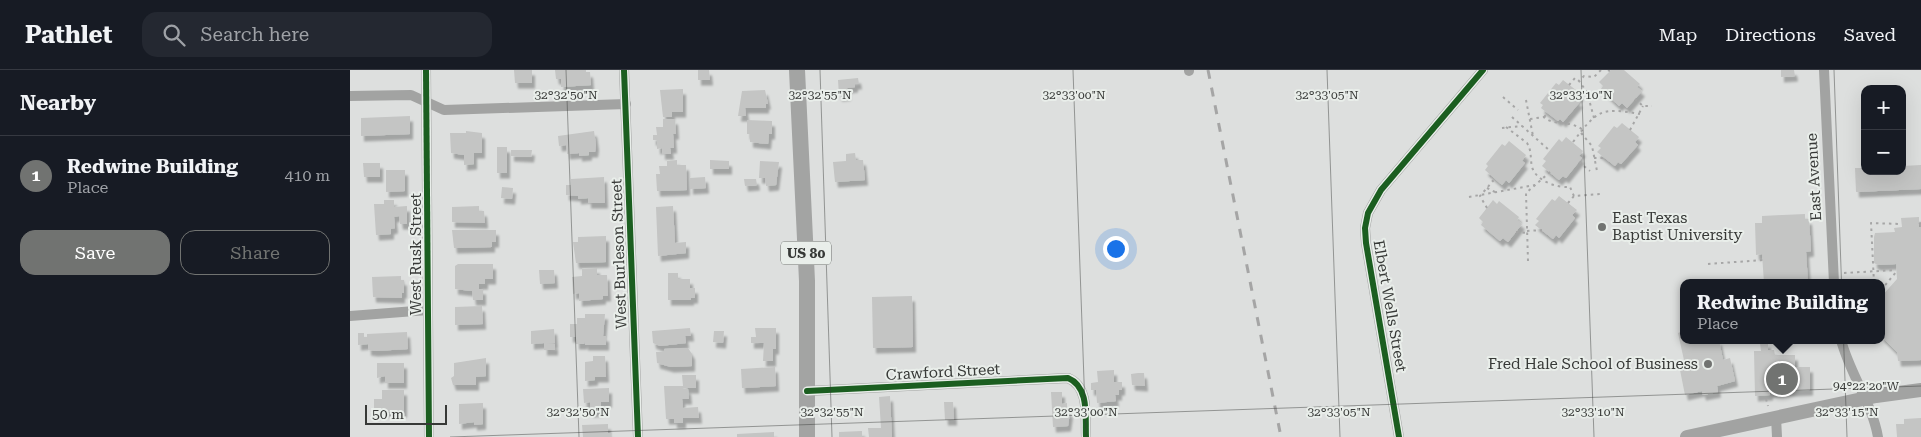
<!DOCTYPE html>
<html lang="en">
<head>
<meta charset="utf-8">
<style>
	body { margin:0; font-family:"Roboto Serif",serif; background:#242831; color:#f1f3f6 }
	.controls { position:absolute; right:15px; top:15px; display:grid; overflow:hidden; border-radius:10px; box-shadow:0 5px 20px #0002 }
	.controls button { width:45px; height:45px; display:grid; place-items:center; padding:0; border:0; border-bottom:1px solid #363941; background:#171b24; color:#f1f3f6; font:25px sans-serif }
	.scale { position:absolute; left:15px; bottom:12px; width:82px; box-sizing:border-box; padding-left:5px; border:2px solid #373937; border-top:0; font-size:14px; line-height:18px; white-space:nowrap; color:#373937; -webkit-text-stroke:4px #e9eeea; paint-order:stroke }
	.you { position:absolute; left:765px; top:178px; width:18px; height:18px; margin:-12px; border:4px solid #fff; border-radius:50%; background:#1a73e8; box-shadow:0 0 0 8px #1a73e833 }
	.badge { display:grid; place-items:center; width:32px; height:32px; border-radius:50%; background:#717371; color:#fff; font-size:16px; font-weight:700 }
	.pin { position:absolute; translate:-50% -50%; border:2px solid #fff; box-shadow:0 1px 5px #0006 }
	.popup { position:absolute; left:1330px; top:209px; width:205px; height:65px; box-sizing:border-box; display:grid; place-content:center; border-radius:10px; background:#171b24; filter:drop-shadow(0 1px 4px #0005); font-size:16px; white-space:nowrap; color:#9ea1a6 }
	.popup b { font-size:19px; color:#f1f3f6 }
	.popup::after { content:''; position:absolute; left:50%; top:100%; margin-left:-10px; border:10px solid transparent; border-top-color:#171b24 }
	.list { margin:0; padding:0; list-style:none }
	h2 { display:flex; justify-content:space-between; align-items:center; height:65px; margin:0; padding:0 20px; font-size:21px }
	h2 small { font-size:16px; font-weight:400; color:#9ea1a6 }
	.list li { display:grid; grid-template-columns:32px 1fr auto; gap:15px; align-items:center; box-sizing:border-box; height:80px; padding:0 20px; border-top:1px solid #363941 }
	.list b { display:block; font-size:19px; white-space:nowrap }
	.list p { margin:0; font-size:16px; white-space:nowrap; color:#9ea1a6 }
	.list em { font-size:16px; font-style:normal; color:#9ea1a6 }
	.actions { display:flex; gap:10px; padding:15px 20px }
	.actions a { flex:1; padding:11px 0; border:1px solid #717371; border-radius:15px; text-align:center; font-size:18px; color:#717371 }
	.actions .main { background:#717371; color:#fff }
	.icon { flex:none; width:28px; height:28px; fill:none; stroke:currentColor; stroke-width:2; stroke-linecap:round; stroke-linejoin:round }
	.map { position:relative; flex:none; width:1571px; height:367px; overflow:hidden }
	header { display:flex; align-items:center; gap:30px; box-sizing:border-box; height:70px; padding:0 25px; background:#171b24; border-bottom:1px solid #363941 }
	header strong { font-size:24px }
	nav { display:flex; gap:28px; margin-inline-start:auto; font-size:18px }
	.search { width:350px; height:45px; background:#242831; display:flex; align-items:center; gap:12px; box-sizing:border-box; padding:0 18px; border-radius:15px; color:#9ea1a6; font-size:19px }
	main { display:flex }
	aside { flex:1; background:#171b24 }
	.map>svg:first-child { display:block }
</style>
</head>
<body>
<header>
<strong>Pathlet</strong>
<div class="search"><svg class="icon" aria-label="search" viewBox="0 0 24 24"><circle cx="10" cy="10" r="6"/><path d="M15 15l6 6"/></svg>Search here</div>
<nav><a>Map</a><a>Directions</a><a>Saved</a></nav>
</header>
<main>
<aside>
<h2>Nearby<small></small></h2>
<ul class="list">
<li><span class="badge">1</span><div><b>Redwine Building</b><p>Place</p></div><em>410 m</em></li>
</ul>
<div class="actions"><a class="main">Save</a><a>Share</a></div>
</aside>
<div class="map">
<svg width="1571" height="367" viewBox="0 0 1571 367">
	<defs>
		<filter id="shadow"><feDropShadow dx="3" dy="5.5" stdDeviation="1" flood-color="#0004"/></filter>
	</defs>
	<rect width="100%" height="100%" fill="#dddfde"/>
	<g fill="#c4c5c4" filter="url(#shadow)">
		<path d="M164,0H182V13H165Z"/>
		<path d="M205,0H236V2H240L241,15L211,17V9H206Z"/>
		<path d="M348,0H359L360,10H348Z"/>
		<path d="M1261,0H1274L1290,14L1287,17L1292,21L1277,38L1272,33L1269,36L1251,19L1253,16L1249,12Z"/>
		<path d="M1431,0H1444L1445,6L1431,7Z"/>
		<path d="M508,8L509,14H505V17L497,18L498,25L489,26L488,10Z"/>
		<path d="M1213,10L1231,24L1226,30L1230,32L1213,52L1210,49L1208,51L1191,38L1193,35L1190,33L1206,13L1209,15Z"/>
		<path d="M333,19V42H322V47H313L310,20Z"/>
		<path d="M415,20L418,34H416V38H395L396,46H388L392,21Z"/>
		<path d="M60,46V64L11,66V48Z"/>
		<path d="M313,49H325L326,64H323L324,78H320L321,84H312V78L307,79V70H303V65H307L306,57H313Z"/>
		<path d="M397,50L422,51V64H419L418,74L400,72V64H397Z"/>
		<path d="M1272,53L1289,67L1285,72L1288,75L1271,94L1268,92L1265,96L1247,82L1251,78L1248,76L1264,56L1267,58Z"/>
		<path d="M116,61L132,63V83H124V94L114,95V85L101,83L100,63H116Z"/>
		<path d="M244,61L246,75L245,82H239V85L229,86V83L217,84L216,75L209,76L208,66Z"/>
		<path d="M1216,67L1233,81L1229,86L1232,88L1216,108L1213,106L1209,110L1192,96L1196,91L1193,89L1209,69L1212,72Z"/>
		<path d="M1159,71L1176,85L1172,91L1175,93L1159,113L1156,110L1152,115L1135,100L1138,96L1136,94L1152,74L1155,76Z"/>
		<rect x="147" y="77" width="10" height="26"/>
		<path d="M161,80H182L181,87L161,86Z"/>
		<path d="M505,83L506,90H513L515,110L485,112L483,92L496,91V84Z"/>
		<path d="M327,90V95H336L337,120L307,121L306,104H310L309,96H317V91Z"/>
		<path d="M360,90L379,91V99H360Z"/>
		<path d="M410,91L429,92L426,115L416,116L415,108H409Z"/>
		<path d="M13,93H30V107H14Z"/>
		<path d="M1571,95V119L1506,122L1505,98H1515V101H1552V96Z"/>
		<path d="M36,100H55V121L36,122Z"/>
		<path d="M254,107L255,133H238V128L228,129V126L216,125V115H221V109Z"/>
		<path d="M355,107L356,118L340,119V108Z"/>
		<path d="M394,109H406L407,115L395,116Z"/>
		<path d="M152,117L163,118L162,129L151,128Z"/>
		<path d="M1209,126L1227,140L1222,145L1225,148L1209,168L1206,165L1203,169L1185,155L1189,151L1186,149L1202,129L1205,131Z"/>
		<path d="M34,130H44V137L57,136V154H50L49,146L44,147L45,158L41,159V164L26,165L24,134H34Z"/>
		<path d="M1143,130L1147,134L1149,131L1169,147L1167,150L1172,154L1158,172L1153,168L1150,171L1131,155L1133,152L1129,148Z"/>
		<path d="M129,136V141H134L135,153L102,152V137Z"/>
		<path d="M323,136L325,173L336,172V183L308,186L306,137Z"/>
		<path d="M1455,144V149H1459L1461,181L1456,182L1458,213H1414L1412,184L1406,185L1405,153H1412V146Z"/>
		<path d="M1569,147V157H1571V290L1548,291L1547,282L1531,266V227L1547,209L1546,194L1528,195L1524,193V167L1525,163L1545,162L1544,158L1552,157L1551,148Z"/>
		<path d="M102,160H146V172H142V177L104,178Z"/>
		<path d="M256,166V192L226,193L223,172H228V167Z"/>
		<path d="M108,194H143V209H135V214H129V219H133V230H123L122,221L105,219V196Z"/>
		<path d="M247,198V205H257L258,226H253V229L229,231V223L223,224L222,207L232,206V199Z"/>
		<path d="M189,200H204L205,213L190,214Z"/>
		<path d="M318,203H328V209H340V218H345V228H341V230H318Z"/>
		<path d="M51,206V210H54V223H52V228L23,227L22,207Z"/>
		<path d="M562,226L563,277L523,278L522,227Z"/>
		<path d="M132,236L133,254L105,255V237Z"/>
		<path d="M235,244H255L253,266H256V275H235V271L234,274H226V267H220V254H227V248H235Z"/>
		<path d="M340,258L341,266H335L336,273L310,276L303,273L302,261Z"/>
		<path d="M405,258H426V279H423V291H413L414,273H401V267H406Z"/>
		<path d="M204,259L205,273L197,274H205V280H194V273L181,274V261Z"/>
		<path d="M364,261H374L373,273L363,272Z"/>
		<path d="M1333,261V270H1369L1373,290L1380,288L1385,311L1367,316L1368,322L1353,325L1352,321L1335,325L1330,300L1336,299L1328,263Z"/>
		<path d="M57,262L58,279L25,281L18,280V274L8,275V263H14V267H17V264Z"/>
		<path d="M1418,272V280H1424L1425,285H1445V297H1460V320L1420,322V325L1405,326L1404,281H1411L1410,273Z"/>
		<path d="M338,278L342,284V296L321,297L307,293L306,282H314V279Z"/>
		<path d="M243,286H255L256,307H245V310L235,311V292L243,291Z"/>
		<path d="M136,288V306L126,307V315H103L101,308L104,306V293Z"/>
		<path d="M27,293H54V313H35V306L27,308Z"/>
		<path d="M425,297L426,316L392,318L391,299Z"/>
		<path d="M764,300V312H772V320H769V325H765L766,331L747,333L746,320H741V313L748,312L747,301Z"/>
		<path d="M788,303H794L795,316L782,315L781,304Z"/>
		<path d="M332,305H346V318H332L338,319L339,329H332L333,338L348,337L349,348H333V353H324V349H316L314,316H333Z"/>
		<path d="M259,318V332H251V341L240,342V332L234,333L233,319Z"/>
		<path d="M32,320H54V342H24V329H32Z"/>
		<path d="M701,322H712V334L717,333V341L720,342L718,356L703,357Z"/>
		<path d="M540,326L542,367H519L518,358H531L529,327Z"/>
		<path d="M594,332H603L604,350H595Z"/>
		<path d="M133,333V354L124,355V352L109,354V334Z"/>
		<path d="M1571,348V367H1547L1546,354H1554V349Z"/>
		<path d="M258,354V363H261V367H233L232,355Z"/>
		<path d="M512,361V367H489V362Z"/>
		<path d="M424,362V367H387V364Z"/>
	</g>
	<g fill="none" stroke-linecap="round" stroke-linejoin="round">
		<g stroke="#a6a6a6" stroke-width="2" stroke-dasharray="2.5 4" stroke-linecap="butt">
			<path d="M1258,0L1260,1"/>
			<path d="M1219,15L1225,8L1229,11"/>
			<path d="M1153,27L1168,40"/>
			<path d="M1285,29L1293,36H1302"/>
			<path d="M1176,30L1183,66"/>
			<path d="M1162,47L1200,81"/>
			<path d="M1194,47L1198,43"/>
			<path d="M1244,48L1237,22L1229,11L1234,6L1244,7L1251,0"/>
			<path d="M1180,49L1194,47C1205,57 1219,49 1233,60"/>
			<path d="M1156,57L1177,73C1182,81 1180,88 1182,97C1186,111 1207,118 1220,117L1224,126L1251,124"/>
			<path d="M1152,58L1172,56"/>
			<path d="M1280,60L1293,36"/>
			<path d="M1231,63L1242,76L1247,101"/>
			<path d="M1223,72C1247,40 1251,37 1290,44"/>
			<path d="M1244,88H1255"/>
			<path d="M1229,92L1240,101"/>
			<path d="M1137,118L1145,122"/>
			<path d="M1119,127L1185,115"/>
			<path d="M1218,133L1224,126"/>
			<path d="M1137,138L1130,126L1143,111L1140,107L1141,106"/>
			<path d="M1569,154L1571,153"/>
			<path d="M1177,161L1192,160"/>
			<path d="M1166,162L1177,163"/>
			<path d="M1178,191L1176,123L1200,102"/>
			<path d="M1358,194L1413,190"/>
			<path d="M1494,203L1546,200"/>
			<path d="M1524,213L1521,153L1551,154"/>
			<path d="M1531,220L1547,201"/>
			<path d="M1416,329L1418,336"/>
		</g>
		<g stroke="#a2a3a2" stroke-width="10">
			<path d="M76,0L79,367"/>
			<path d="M274,0L288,367"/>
			<path d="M839,0V1"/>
			<path d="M1474,0L1484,213"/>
			<path d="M0,26L61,25L94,40L276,34"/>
			<path d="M0,246L78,240"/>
			<path d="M1491,270C1500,304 1522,333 1528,367"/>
			<path d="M457,321L718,308C740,317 735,348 736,367"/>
			<path d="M1426,347L1427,367"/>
			<path d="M1049,367L1016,173L1015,158L1018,143L1031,120L1133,0"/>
		</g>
		<path stroke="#a2a3a2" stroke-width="14" d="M1337,367L1526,326L1571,320"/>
		<path stroke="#a3a4a3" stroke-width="16" d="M447,0L457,211V367"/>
		<path stroke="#a5a5a5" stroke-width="3" stroke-dasharray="9 9" stroke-linecap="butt" d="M858,0L931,367"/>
		<defs>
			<g id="cycleway">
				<path d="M76,0L79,367"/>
				<path d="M274,0L288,367"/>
				<path d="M457,321L718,308C740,317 735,348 736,367"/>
				<path d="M1049,367L1016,173L1015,158L1018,143L1031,120L1133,0"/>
			</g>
		</defs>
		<use href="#cycleway" stroke="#e9eeea" stroke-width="9"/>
		<use href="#cycleway" stroke="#1b5e20" stroke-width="6"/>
	</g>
	<path fill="none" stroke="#373937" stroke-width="1" stroke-opacity="0.45" d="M216,0L229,367M470,0L482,367M723,0L736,367M977,0L990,367M1231,0L1244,367M1484,0L1497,367M100,367L1571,316"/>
	<g fill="#717371" stroke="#e9eeea" stroke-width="2">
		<circle cx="1252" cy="157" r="5"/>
		<circle cx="1358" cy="294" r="5"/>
	</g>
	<g text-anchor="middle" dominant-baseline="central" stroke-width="4" stroke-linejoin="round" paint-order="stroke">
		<rect fill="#e9eeea" stroke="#6c6f6d" stroke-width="1" x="431" y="171.5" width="50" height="23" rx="4"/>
		<g font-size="14" font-weight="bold" fill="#373937">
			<text x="456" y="183">US 80</text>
		</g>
		<g font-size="15" fill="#373937" stroke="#e9eeea">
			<text transform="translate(1464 107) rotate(-93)">East Avenue</text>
			<text transform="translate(66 184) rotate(-90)">West Rusk Street</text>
			<text transform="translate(269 184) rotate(-92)">West Burleson Street</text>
			<text transform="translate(1040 236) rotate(80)">Elbert Wells Street</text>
			<text transform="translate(593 302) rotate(-3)">Crawford Street</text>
		</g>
		<g font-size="15" fill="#373937" stroke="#e9eeea" text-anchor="start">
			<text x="1262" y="148">East Texas<tspan x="1262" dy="17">Baptist University</tspan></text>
			<text x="1348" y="294" text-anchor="end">Fred Hale School of Business</text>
		</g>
	</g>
	<g font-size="12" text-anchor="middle" fill="#373937" stroke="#e9eeea" stroke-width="4" stroke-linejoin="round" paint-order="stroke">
		<text x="216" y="29">32°32'50"N</text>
		<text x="470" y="29">32°32'55"N</text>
		<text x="724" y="29">32°33'00"N</text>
		<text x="977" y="29">32°33'05"N</text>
		<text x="1231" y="29">32°33'10"N</text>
		<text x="1516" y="320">94°22'20"W</text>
		<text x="228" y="346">32°32'50"N</text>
		<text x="482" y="346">32°32'55"N</text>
		<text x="736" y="346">32°33'00"N</text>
		<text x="989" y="346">32°33'05"N</text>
		<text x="1243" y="346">32°33'10"N</text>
		<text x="1497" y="346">32°33'15"N</text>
	</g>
</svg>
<div class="controls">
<button>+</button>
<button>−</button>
</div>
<div class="scale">50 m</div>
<div class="you"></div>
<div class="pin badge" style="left:1432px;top:309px">1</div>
<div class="popup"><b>Redwine Building</b>Place</div>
</div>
</main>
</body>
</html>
